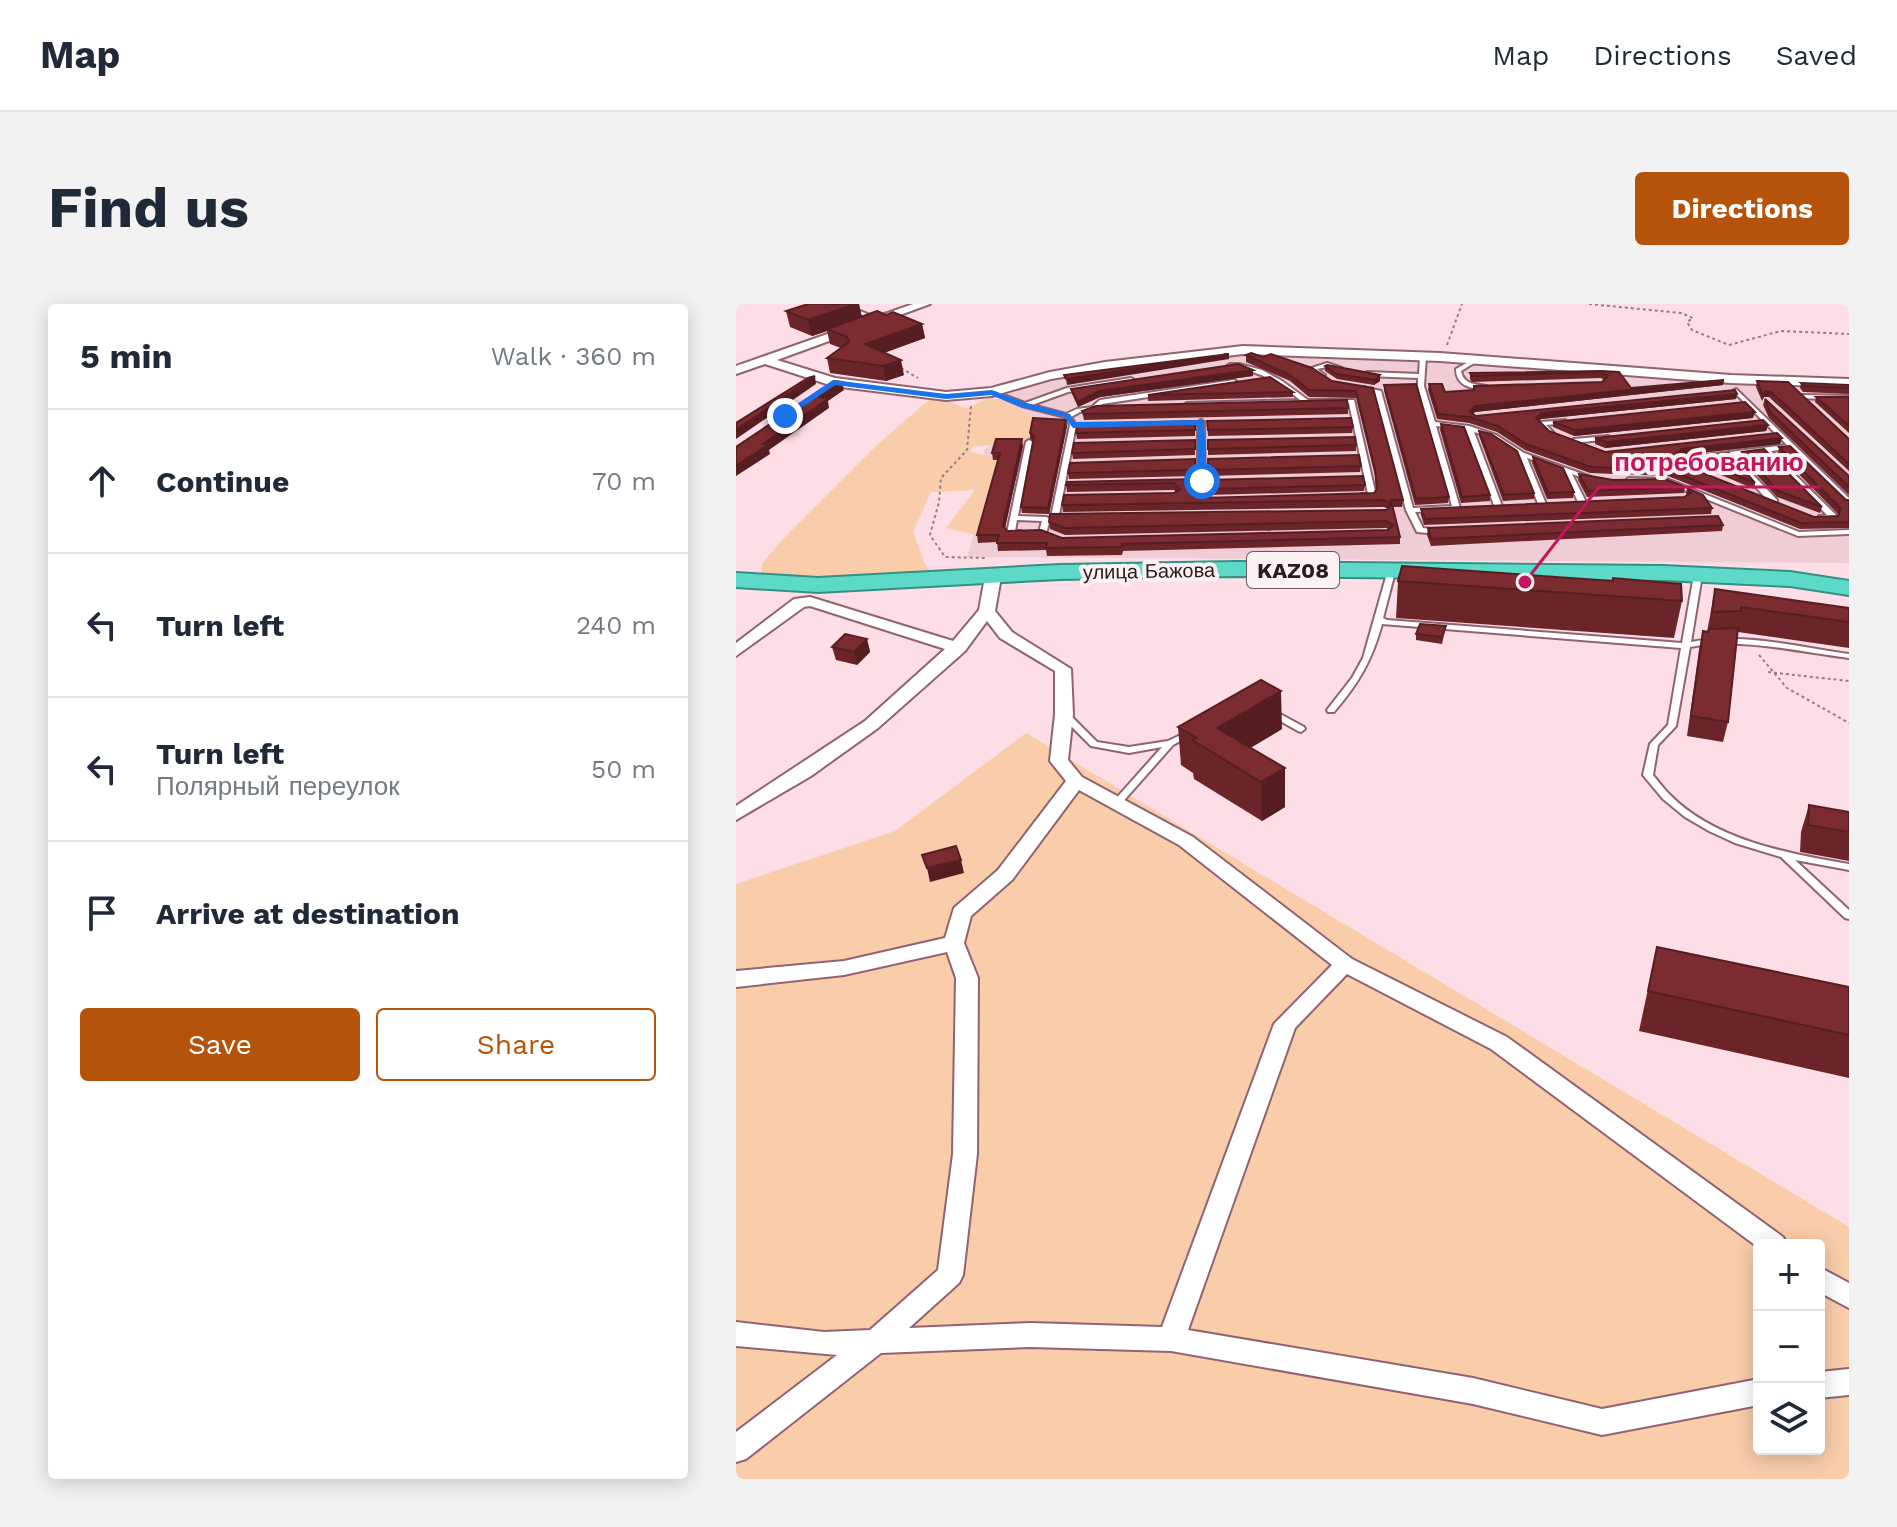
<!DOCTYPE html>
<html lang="en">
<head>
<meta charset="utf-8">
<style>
	body { margin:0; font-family:"Work Sans",sans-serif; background:#f2f2f3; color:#1f2937 }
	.controls { position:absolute; right:24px; bottom:24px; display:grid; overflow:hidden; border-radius:8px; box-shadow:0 4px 20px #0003 }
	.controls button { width:72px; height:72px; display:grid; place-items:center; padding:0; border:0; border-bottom:2px solid #e0e1e3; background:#fff; color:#1f2937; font:40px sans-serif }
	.stop { position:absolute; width:24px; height:24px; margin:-18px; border:6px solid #1a73e8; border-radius:50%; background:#fff }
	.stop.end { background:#1a73e8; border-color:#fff; box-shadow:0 2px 8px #0008 }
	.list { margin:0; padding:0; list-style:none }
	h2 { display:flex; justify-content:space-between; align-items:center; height:104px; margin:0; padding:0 32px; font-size:34px }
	h2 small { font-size:26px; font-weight:400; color:#747a83 }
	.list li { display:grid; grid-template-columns:52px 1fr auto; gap:24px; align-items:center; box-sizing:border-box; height:144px; padding:0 32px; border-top:2px solid #e0e1e3 }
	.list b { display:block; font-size:30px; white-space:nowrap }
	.list p { margin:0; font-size:26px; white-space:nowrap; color:#747a83 }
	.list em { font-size:26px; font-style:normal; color:#747a83 }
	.actions { display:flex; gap:16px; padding:24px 32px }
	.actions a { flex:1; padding:18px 0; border:2px solid #b45309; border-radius:8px; text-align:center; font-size:28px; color:#b45309 }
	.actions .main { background:#b45309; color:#fff }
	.icon { flex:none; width:44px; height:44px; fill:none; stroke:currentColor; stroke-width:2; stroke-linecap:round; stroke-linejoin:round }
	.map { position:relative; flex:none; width:1113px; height:1175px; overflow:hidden; border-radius:8px }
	header { display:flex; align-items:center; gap:48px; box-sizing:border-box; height:112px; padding:0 40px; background:#fff; border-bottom:2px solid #e0e1e3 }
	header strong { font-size:38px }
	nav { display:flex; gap:44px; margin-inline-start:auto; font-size:28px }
	.intro { display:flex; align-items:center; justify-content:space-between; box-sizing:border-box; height:192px; padding:0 48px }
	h1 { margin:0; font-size:56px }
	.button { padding:20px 36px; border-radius:8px; background:#b45309; color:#fff; font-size:28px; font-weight:700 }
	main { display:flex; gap:48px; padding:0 48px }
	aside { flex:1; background:#fff; border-radius:8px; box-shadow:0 4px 20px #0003 }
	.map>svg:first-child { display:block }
</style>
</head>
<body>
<header>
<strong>Map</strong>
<nav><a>Map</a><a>Directions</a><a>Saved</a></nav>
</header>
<div class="intro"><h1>Find us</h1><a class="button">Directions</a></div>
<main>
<aside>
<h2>5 min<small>Walk · 360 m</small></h2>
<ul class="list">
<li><svg class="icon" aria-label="ahead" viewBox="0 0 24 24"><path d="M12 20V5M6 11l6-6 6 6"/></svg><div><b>Continue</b></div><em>70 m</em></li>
<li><svg class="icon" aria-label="left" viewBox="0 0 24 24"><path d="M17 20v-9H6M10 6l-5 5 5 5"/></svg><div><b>Turn left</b></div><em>240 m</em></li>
<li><svg class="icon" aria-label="left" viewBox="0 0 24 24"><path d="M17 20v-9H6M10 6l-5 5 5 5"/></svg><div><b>Turn left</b><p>Полярный переулок</p></div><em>50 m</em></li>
<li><svg class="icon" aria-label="arrive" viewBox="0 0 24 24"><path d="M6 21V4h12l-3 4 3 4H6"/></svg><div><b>Arrive at destination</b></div></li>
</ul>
<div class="actions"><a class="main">Save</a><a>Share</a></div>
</aside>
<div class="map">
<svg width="1113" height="1175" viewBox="0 0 1113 1175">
	<rect width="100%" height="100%" fill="#fddde6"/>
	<path fill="#f0ccd5" d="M507,50L708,59L1006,81L1113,83V259L231,253L250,186L248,146L279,124L266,97L269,88L351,69Z"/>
	<g fill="#f9cdaa" fill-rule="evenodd">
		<path d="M194,95H207L230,104L251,95H263L303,116L304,122L291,137L236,143L235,148L269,156L245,232L210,224L239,186L195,188L177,228L189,260L197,270L79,275L25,271L26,260L44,238L141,141Z"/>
		<path d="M290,429L1113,923V1175H0V580L159,527ZM1023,941H1083V1145H1023Z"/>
	</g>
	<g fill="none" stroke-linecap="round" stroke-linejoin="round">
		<defs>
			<g id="service">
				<path d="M99,0H107L146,16L141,17Z"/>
				<path d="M687,50L690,52L688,82L699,118L733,122L760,131L788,149L855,173V175L853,176L836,170L850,198L849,200L842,198L828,167L791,154L810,200L803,202L783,151L756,133L738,128L766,202L759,204L730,126L700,122L724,204L720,206L679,208L687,224L703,226L707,228L703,230L681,228L670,206L639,89L624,85L627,83L645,87L677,204L716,202L692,120L682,82V74L631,72L628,70L631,68L683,70L684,52Z"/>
				<path d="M738,55L743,56L725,67C728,81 739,80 751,82V84C736,86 720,82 720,65Z"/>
				<path d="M591,59L606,64L603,66L591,63L581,65L589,71L586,73L573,65Z"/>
				<path d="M494,60H503L526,66L546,77L572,96H618L640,192L638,193L626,194L622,192L626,190H632L613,99L449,102V100L451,99L564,96C543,78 520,65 492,63L491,62Z"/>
				<path d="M395,74L397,75V77L332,88L296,101L330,110L341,105L357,103L358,101L364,96L498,76L501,78L498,80L366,100L363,102L369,103V105L344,108L335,113L340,121L323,211H330L334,213L330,215H316L315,213L334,121L329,113L286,102L253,88L258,87L289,99L331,84Z"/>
				<path d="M1000,85L1113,194V200H1110L1055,145L1035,147L1100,211V215L1083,216V212L1091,211L1028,148L999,152L1041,196V200H1035L992,152L943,157L942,156L945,154L1051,141L998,88V86Z"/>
				<path d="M1065,91L1113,92V96L1063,94L1062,93Z"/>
				<path d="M465,116L468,118L469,194L480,195V197C475,199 466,199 462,196V118Z"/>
				<path d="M829,116L832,118L831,119L810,121L818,129L815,131L802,120L805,118Z"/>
				<path d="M872,132L875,134L874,135L838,139L835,137L838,135Z"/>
				<path d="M293,136L296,138L282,212L310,213L314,215L310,230L303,228L306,217L281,216L279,227H285L289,229C285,232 275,232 271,229L290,138Z"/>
				<path d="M893,174L931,175L1063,228L1113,226V230L1062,232L928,178L891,177V175Z"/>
				<path d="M652,266H658L659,268L647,314L651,316L946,339L958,271L962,269L966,271L955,338C1004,328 1063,343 1113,350V354C1063,348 1004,333 954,343L940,422L922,441L917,471C922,477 927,484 933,490C979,537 1051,549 1113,560V566L1059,556L1113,606V615L1109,614L1045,553L999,539L973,527L949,513L927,495L907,471L914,440L932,421L945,344L646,320C636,356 623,379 598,408H592L591,406L616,374L627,354Z"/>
				<path d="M535,405L568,423L569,425L565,428L562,427L532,410L531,408L532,406Z"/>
				<path d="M328,407L331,408L361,438L393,443L432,437L453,427L457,430L437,441L383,502H377L375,500L377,498L426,443L393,449L355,442L325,412L324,410Z"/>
			</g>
			<g id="minor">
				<path d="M177,0H194L41,56L99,74L210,88L255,84L314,68L369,58L507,42L704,49L995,71L1113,75V83L995,79L704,57L507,50L369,66L315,75L256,92L210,96L97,82L29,60L0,70V62Z"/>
				<path d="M257,268L265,273L259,307L276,328L335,365L337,410L332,456L346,473L457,533L616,655L771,733L1047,933L1051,941H1023V944L755,745L611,670L559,724L452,1026L737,1074L866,1105L1023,1075V1101L866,1131L737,1100L435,1047L295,1043L145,1049L10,1155L0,1158V1128L101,1051L0,1042V1018L88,1028L134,1026L202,966L217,850L220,674L211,648L108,671L0,683V667L108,657L209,634L218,604L262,566L330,477L314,457L319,410V367L264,334L251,317L229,347L142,424L75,472L0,516V502L129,417L209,345L74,302L68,303L0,352V339L58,295L74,293L217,337L243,306L249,273ZM343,486L443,541L596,661L538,720L426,1023L295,1019L173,1024L223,979L227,971L241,850L242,674L228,639L235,612L276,576Z"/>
				<path d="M1083,963L1113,979V1004L1083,988Z"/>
				<path d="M1113,1065V1091L1083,1094V1068Z"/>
			</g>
			<path id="trunk" d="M501,258L927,262L1054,268L1113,277V291L1054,282L927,276L501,272L324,275L82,288L0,283V269L82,274L324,261Z"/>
		</defs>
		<use href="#service" stroke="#916371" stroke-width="4"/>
		<use href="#minor" stroke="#916371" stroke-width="4"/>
		<use href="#trunk" stroke="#329183" stroke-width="4"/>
		<g stroke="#977e85" stroke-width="2" stroke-dasharray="3 3" stroke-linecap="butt">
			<path d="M853,0L945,9L957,14L951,18L956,26L993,41L1045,27L1113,30"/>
			<path d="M711,41L726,0"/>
			<path d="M165,64L182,74"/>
			<path d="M235,102L231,146L205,174L203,198L194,231L209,253L250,254"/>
			<path d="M1023,351L1051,384L1113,419"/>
			<path d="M1032,368L1113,377"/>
		</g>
		<use href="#service" fill="#fff" fill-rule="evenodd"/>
		<use href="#minor" fill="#fff" fill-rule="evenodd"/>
		<use href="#trunk" fill="#5cdac7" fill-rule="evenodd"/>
	</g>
	<g fill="#6b2529">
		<path d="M123,0L126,13L150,11L186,20L189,34L149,48L168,71L150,77L94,69L91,54L105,44L94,40L91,27L76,32L54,23L50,7Z"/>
		<path d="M510,51L596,77L637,84L667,196L666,203H657L664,233V240L387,247L386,251L311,252L310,246L262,247L261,238L242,239L241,231L262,156H257L256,149L287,142L269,224L271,227L326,234L652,226V225L650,224L329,231L314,225L313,218L652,205L648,203L327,208L326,201L440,188L438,186L331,188L330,181L459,175V189L466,194L638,189L640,186L639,172L620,94L573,93L554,77L510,58Z"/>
		<path d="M589,62L644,71V77L638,81L601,75L589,67Z"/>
		<path d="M865,67L895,84L988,76L987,81L739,108L737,110L740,112L1001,90L1000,95L805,115L802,117L813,127L869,148L1046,134L1044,140L945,151L943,153L954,164L1078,213L1102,212V210L1042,149L1043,143L1110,196H1113V224L1064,225L932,172L854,169L789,146L761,128L733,119L701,115L692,86L693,80L709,88L737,86L738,82L866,78L868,76L865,74L736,78L734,75V69Z"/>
		<path d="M517,72L364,93L342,103L336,90L335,85Z"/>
		<path d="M1021,77L1113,135V167L1033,93H1028L1026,97L1020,83Z"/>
		<path d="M1065,79L1113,81V90L1067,88L1064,84Z"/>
		<path d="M648,81L713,193L712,199L679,201L648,87Z"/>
		<path d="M557,88V93L412,97V91Z"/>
		<path d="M1080,93H1113V129L1079,98Z"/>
		<path d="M1029,95L1113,172V191L1033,114L1027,101Z"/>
		<path d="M612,104V110L348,116L346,107Z"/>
		<path d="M1017,114L838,132L817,123V118Z"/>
		<path d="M459,117V132L341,135L340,129Z"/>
		<path d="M471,117L617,123L616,129L472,132Z"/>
		<path d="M705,120L754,191V197L725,199L704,126Z"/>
		<path d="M1032,121L1030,127L869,144L859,140V134Z"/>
		<path d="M331,122L313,210L286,209L285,203L297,137L294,135V129Z"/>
		<path d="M743,127L798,189V195L767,197L743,132Z"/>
		<path d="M459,136V151L337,155L336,149Z"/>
		<path d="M472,136L620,141V147L472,151Z"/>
		<path d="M1006,148L1086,203L1084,209L1041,193L1005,154Z"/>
		<path d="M797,153L838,188L837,194L811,195L796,159Z"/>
		<path d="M958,153L1019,179L1018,185L957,159Z"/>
		<path d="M459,155V172L333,175L332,169Z"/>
		<path d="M472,155L625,162L624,168L472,172Z"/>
		<path d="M843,170L877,176L949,183L948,189L851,193L842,176Z"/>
		<path d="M472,176L629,181L628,187L472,191Z"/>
		<path d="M951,184L976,204L975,210L688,221L685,211V205L948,193L951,192L950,190Z"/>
		<path d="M987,221L986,227L695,242L691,231L692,224Z"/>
		<path d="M662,277L946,297L938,334L660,314Z"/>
		<path d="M979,285L1113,304V344L1002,328L992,418L987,438L951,432L963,346L967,327L971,328Z"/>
		<path d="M710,322L706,340L680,336V330Z"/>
		<path d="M131,335L134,348L121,361L100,356L96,343Z"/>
		<path d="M442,423L546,425L514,444L549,464V503L526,517L458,475L457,469L445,461Z"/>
		<path d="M1073,501L1113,508V557L1064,548L1065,528Z"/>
		<path d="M921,643L1113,683V774L903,727Z"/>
	</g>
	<g fill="#571e22">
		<path d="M120,0H123L126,15L91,25V27L76,32L72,16Z"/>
		<path d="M186,20L189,34L132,55L129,40Z"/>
		<path d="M493,50V55L331,81L330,75Z"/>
		<path d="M165,56L168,71L150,77L147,62Z"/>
		<path d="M517,66V72L364,93L342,103V98L363,87Z"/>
		<path d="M644,71V77L638,81L639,76Z"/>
		<path d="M79,72L80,80L0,135V126Z"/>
		<path d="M988,76L987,81L739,108L733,114L734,108L739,102Z"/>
		<path d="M106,78L108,86L92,97L93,104L33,146L34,150L0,172V162L83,93Z"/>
		<path d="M1034,87L1033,93H1028L1026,97L1029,88Z"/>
		<path d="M1001,90L1000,95L805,115L799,120L800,114L805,109Z"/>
		<path d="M1019,108L1017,114L838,132L839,126Z"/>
		<path d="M330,116L331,122L313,210L312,204Z"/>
		<path d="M1032,121L1030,127L869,144L870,138Z"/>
		<path d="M1046,134L1044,140L945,151L939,156L940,150L946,145Z"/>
		<path d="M286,135L287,142L268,228L267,221Z"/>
		<path d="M131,335L134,348L121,361L118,348Z"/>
		<path d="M545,387L546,425L491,458L481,424Z"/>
		<path d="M549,464V503L526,517L525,478Z"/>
		<path d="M225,556L228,569L194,578L191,564Z"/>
	</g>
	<g fill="#7c2b30" stroke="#571e22" stroke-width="2">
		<path d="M72,0H120L72,16L50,7Z"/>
		<path d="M141,7L150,11L157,8L186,20L129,40L165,56L147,62L91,54L113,38L111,33L91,25Z"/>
		<path d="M515,49L527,53L535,50L576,64L596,77L637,84L667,196H655L664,233L386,240V243L310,244L311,239H261L263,231H241L264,149H256L260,135H286L267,221L271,227L305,226L326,234L652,226L657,221L650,217L328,224L313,218L314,210L651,206L655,200L648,196L326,201L328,191L438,189L444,185L438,179L330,181L331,178L459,175V189L466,194L638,189L641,185L639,165L620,87L573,86L554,71L510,51Z"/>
		<path d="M493,50L330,75L328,71Z"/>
		<path d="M502,60L517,66L363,87L342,98L335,85Z"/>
		<path d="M591,61L644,71L639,76L601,70L589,62Z"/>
		<path d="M865,67L883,68L895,84L988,76L739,102L734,108L740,112L999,86L1001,90L805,109L800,114L813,127L869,148L1041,129L1046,134L946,145L940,150L954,164L1078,213L1102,212L1105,205L1043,143L1054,142L1110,196H1113V218L1065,219L933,166L855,163L790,140L762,122L734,113L702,110L693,80H706L709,88L738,86V82L866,78L872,72L866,68L736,72L734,69Z"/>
		<path d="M79,72L0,126V119L72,74Z"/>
		<path d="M534,73L557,88L412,91Z"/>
		<path d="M98,77L106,78L83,93L92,95L27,140L32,141L0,162V143Z"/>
		<path d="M1021,77L1052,78L1113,135V160L1034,87L1029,88L1027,92Z"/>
		<path d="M1065,79L1113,81V84L1069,82Z"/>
		<path d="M680,80L713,193L680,195L648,81Z"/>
		<path d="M1080,93H1113V122Z"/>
		<path d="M1029,95L1113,172V183L1034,108Z"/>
		<path d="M611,96L612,104L348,110L346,107L360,102Z"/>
		<path d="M1009,98L1019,108L839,126L817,118Z"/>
		<path d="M297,114L330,116L312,204L285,203L298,133L294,129Z"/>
		<path d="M615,114L617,123L472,126L471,117Z"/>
		<path d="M1027,116L1032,121L870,138L859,134Z"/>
		<path d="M459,117V126L340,129L342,120Z"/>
		<path d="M705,120L728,123L754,191L726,193Z"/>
		<path d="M743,127L755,130L781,147L798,189L768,191Z"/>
		<path d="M619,133L620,141L472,145V136Z"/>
		<path d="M459,136V145L336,149L338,139Z"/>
		<path d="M1028,145L1086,203L1042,187L1006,148Z"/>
		<path d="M993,149L1019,179L958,153Z"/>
		<path d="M623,151L625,162L472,166V155Z"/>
		<path d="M797,153L827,164L838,188L812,189Z"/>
		<path d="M459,155V166L332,169L334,159Z"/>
		<path d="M843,170L877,176L929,175L949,183L852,187Z"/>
		<path d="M627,172L629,181L472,185V176Z"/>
		<path d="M951,184L967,191L976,204L689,215L685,205L948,193L955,189Z"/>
		<path d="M982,212L987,221L695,235L692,224Z"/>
		<path d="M666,262L877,277V274L945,280L946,297L662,277Z"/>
		<path d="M979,285L1113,304V318L1005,303V307L976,308Z"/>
		<path d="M684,320L710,322L706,333L680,330Z"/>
		<path d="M1002,324L992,418L955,412L967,327L972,328L973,325Z"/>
		<path d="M109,330L131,335L118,348L96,343Z"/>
		<path d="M525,376L545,387L481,424L549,464L525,478L456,436L461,434L442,423Z"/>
		<path d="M1073,501L1113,508V528L1072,521Z"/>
		<path d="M220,542L225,556L191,564L186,551Z"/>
		<path d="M921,643L1113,683V731L912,687Z"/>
	</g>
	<path fill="#1a73e8" d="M97,76L210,90L256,86L291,99L334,110L339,118L468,116L471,177L466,179L462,177L461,121L337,124L328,113L285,103L255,91L210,95L99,81L52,113H46V110Z"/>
	<g text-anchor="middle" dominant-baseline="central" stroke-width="8" stroke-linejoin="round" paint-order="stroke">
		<g font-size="20" fill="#2d1a20" stroke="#fbf1f3">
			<text transform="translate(413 267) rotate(-1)">улица Бажова</text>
		</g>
		<rect fill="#fbf1f3" stroke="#6b5a5f" stroke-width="2" x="511" y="248" width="92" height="36" rx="6"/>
		<g font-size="22" font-weight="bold" fill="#2d1a20">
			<text x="557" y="266">KAZ08</text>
		</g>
	</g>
	<path fill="none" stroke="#c2185b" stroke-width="3" d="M789 278L863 183H1084"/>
	<circle fill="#c2185b" stroke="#fbf1f3" stroke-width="3" cx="789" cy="278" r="8"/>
	<g font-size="26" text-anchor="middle" font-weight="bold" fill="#c2185b" stroke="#fbf1f3" stroke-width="8" stroke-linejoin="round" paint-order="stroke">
		<text x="973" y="167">потребованию</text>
	</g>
</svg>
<div class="controls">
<button>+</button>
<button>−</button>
<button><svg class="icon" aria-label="layers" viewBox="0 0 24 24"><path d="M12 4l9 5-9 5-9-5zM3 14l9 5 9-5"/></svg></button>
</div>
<div class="stop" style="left:466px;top:177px"></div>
<div class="stop end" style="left:49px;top:112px"></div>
</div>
</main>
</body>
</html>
